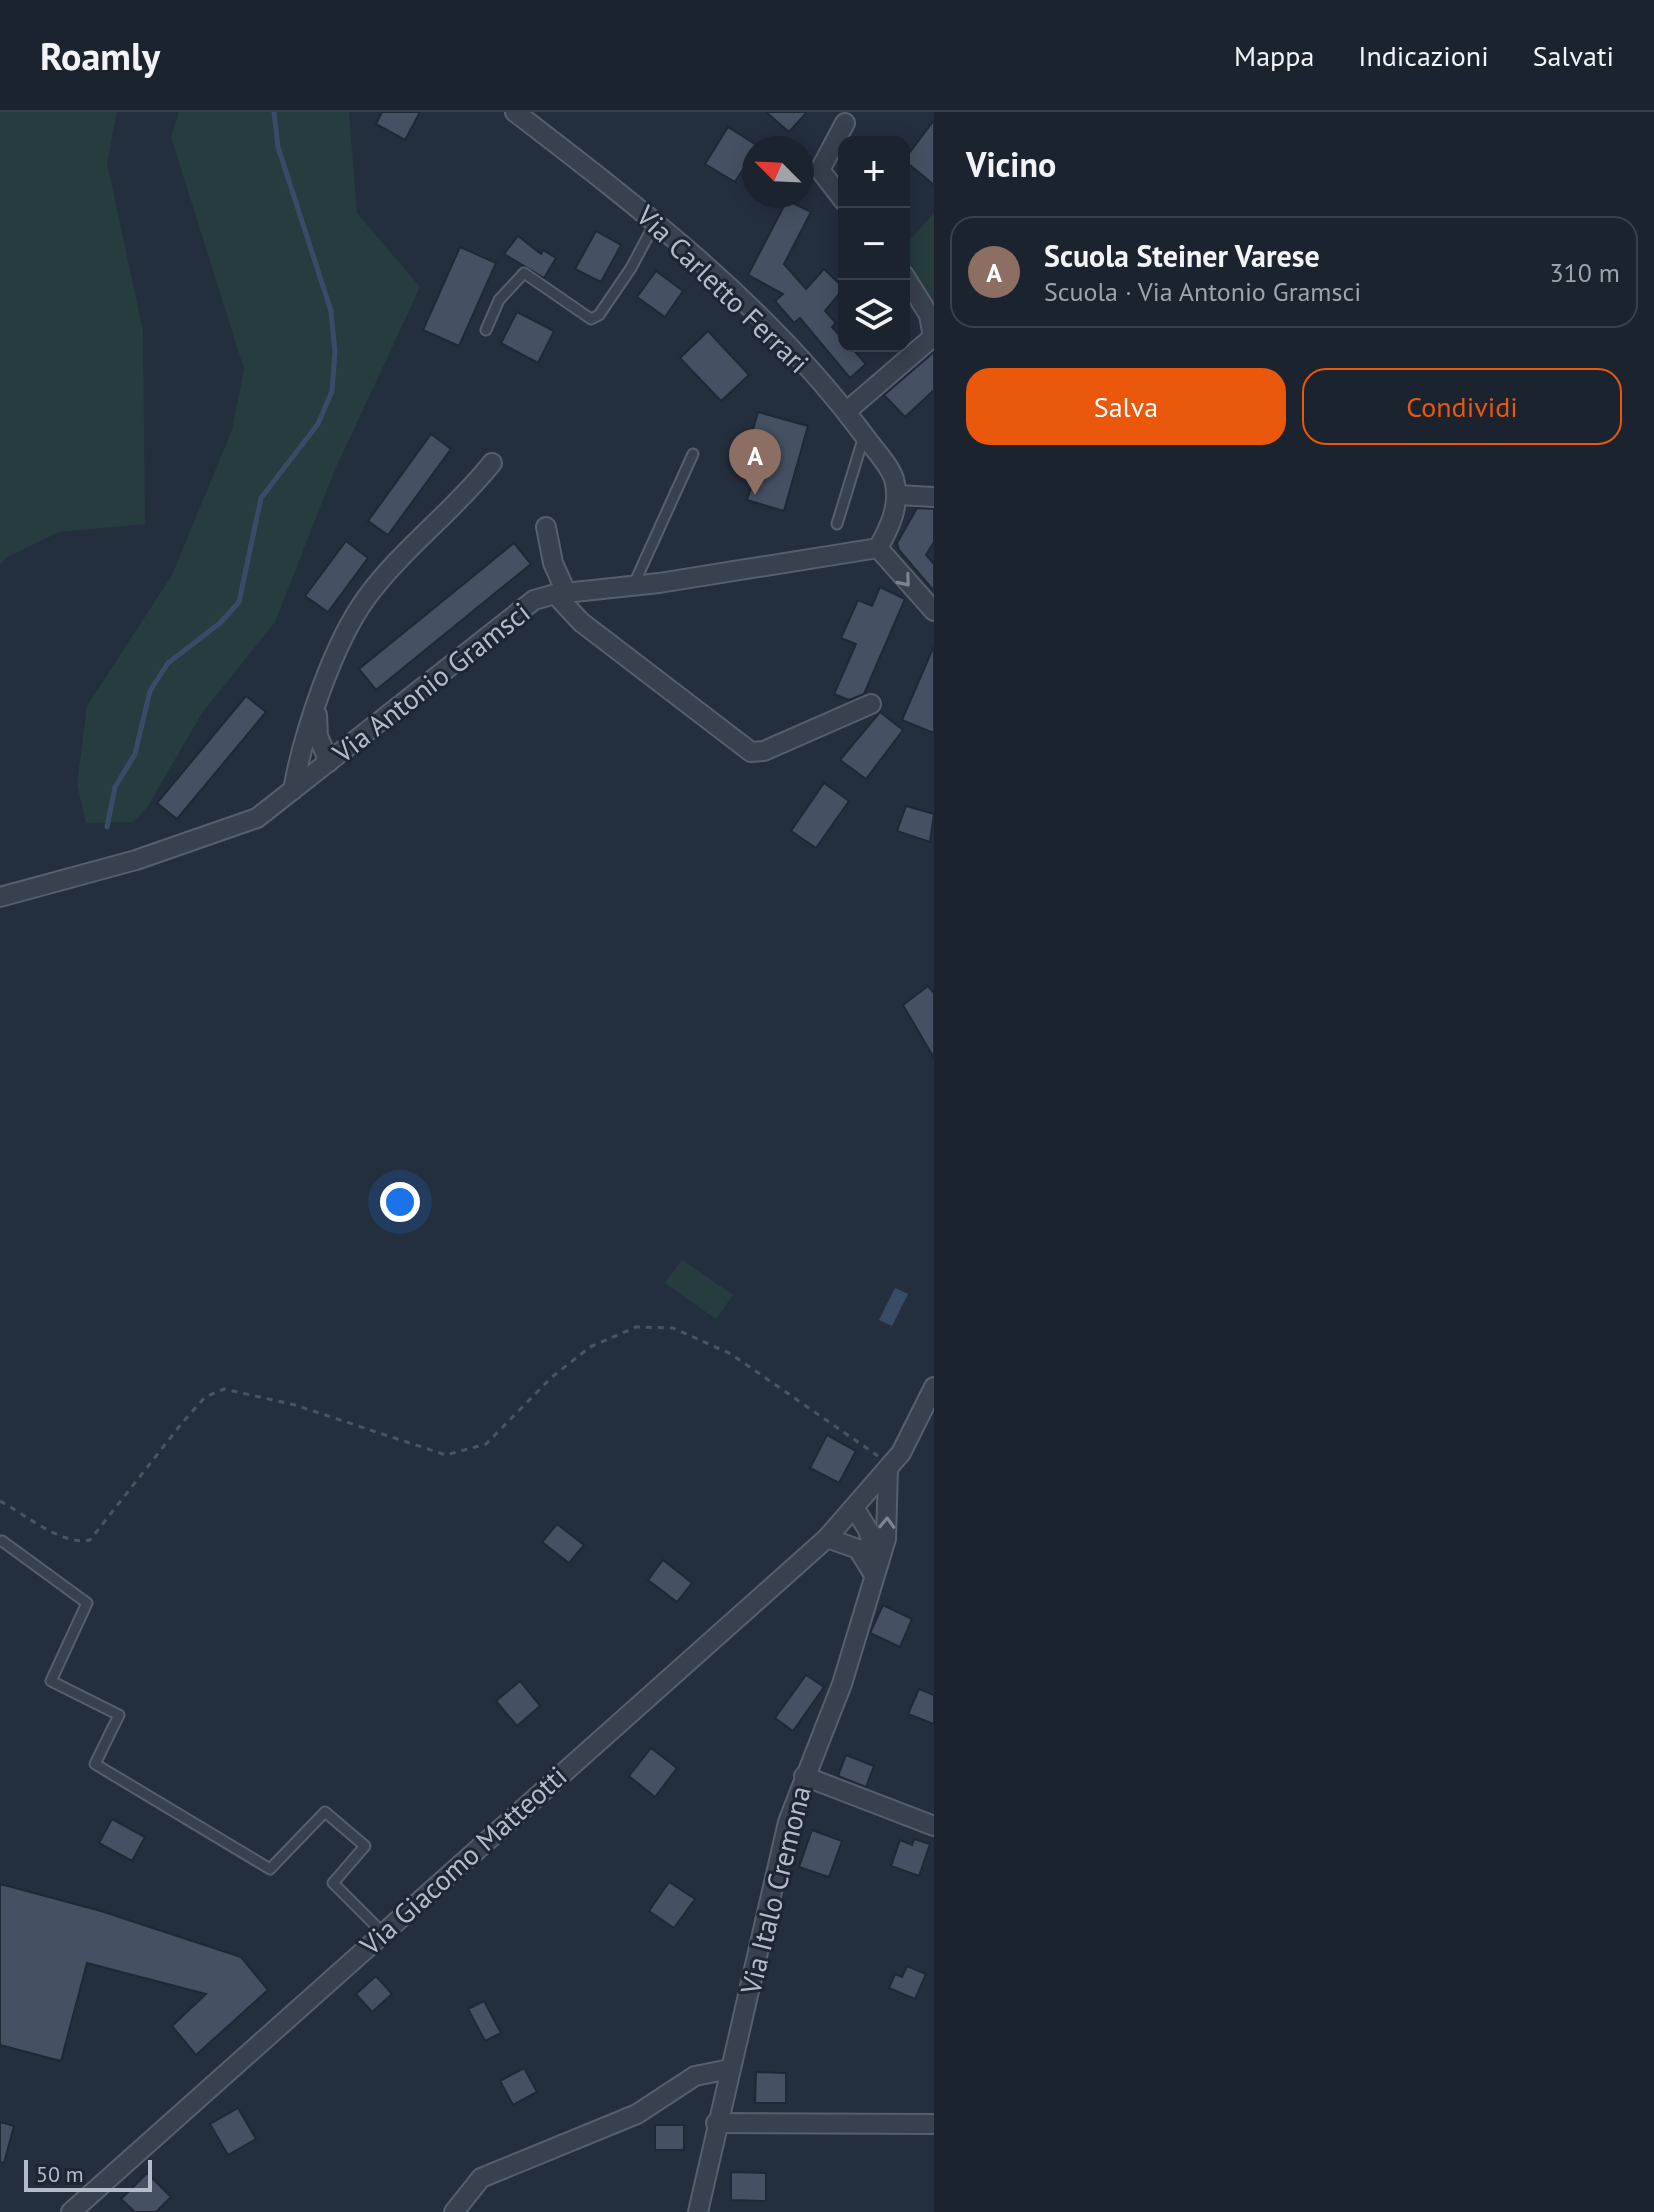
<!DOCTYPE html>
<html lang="it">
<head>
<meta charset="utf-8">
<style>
	body { margin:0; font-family:"PT Sans",sans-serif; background:#242b36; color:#f1f3f6 }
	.controls { position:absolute; right:24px; top:24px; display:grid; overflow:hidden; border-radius:16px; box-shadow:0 4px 20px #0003 }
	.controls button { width:72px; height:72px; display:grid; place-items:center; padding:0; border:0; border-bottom:2px solid #39404a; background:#1b232e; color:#f1f3f6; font:40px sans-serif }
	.compass { position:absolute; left:742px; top:24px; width:72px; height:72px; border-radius:50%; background:#1b232e; box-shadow:0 4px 20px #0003; rotate:294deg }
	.scale { position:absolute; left:24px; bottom:20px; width:128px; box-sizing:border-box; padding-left:8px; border:4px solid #b4bcc9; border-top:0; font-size:22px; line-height:28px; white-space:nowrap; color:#b4bcc9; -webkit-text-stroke:6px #1d2633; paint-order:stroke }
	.you { position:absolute; left:400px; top:1090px; width:28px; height:28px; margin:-20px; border:6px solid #fff; border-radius:50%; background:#1a73e8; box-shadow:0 0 0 12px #1a73e833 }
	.badge { display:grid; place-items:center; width:52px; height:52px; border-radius:50%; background:#ea580c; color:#fff; font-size:26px; font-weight:700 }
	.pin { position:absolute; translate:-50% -66px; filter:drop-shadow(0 2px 4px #0008) }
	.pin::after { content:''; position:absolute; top:42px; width:28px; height:24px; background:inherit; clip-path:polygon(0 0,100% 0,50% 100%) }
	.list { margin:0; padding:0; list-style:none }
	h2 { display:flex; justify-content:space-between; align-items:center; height:104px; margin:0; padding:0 32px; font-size:34px }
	h2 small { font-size:26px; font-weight:400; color:#a0a4aa }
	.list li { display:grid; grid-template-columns:52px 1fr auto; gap:24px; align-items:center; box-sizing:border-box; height:112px; margin:0 16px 16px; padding:0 16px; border:2px solid #39404a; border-radius:24px }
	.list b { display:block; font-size:30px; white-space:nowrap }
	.list p { margin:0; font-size:26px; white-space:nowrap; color:#a0a4aa }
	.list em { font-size:26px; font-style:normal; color:#a0a4aa }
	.actions { display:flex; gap:16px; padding:24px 32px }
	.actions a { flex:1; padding:18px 0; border:2px solid #ea580c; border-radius:24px; text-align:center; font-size:28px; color:#ea580c }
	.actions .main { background:#ea580c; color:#fff }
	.icon { flex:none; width:44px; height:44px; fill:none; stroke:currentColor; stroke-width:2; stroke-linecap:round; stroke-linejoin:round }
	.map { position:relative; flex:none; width:934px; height:2100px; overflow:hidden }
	header { display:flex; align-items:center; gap:48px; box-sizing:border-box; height:112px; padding:0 40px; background:#1b232e; border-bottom:2px solid #39404a }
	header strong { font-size:38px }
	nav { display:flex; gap:44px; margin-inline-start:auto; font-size:28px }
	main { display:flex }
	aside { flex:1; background:#1b232e }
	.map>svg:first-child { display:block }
</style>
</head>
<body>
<header>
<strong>Roamly</strong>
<nav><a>Mappa</a><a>Indicazioni</a><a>Salvati</a></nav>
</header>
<main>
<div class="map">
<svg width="934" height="2100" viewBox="0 0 934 2100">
	<rect width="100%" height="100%" fill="#242f3e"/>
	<g fill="#263c3f">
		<path d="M0,0H117L107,51L143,219L145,412L59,420L6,446L0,453Z"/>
		<path d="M179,0H349L357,101L420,175L334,360L275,510L202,601L148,694L134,710L86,711L77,672L87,594L172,463L232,318L244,257L171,25Z"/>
		<path d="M934,101V193L904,152V134Z"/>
		<path d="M682,1148L733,1183L716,1207L665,1171Z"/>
	</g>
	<path fill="#394c67" d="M895,1176L908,1182L892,1214L879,1208Z"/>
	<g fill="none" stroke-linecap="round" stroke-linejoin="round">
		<path stroke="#394c67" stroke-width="5" d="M107,715L115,675L135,642L150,579L168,551L220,511L239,490L261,386L318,312L332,279L335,240L331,199L278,35L274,0"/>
	</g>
	<g fill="#455162" stroke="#1f2835" stroke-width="2">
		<path d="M382,0H420L405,28L376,12Z"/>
		<path d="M766,0H807L789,20Z"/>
		<path d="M934,8V73L904,48Z"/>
		<path d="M728,15L758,34L735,70L705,52Z"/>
		<path d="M787,88L811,100L784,152L806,177L824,157L844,176L825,199L836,211L832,215L844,228V234H850L866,252L850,266L800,206L794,211L775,189L783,182L748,163Z"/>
		<path d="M596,119L621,133L601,170L575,157Z"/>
		<path d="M518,124L541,142L543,138L556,146L544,166L504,142Z"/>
		<path d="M460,135L496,151L459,234L423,218Z"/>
		<path d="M656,159L683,179L665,205L637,185Z"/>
		<path d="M517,200L554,219L538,251L501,231Z"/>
		<path d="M708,219L749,263L721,289L680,246Z"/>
		<path d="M934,240V278L905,305L884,283Z"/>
		<path d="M758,300L808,314L784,399L747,388L754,366L740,362Z"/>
		<path d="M431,322L451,337L388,423L368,409Z"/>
		<path d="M917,396L934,397V430L926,443L934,452V479L899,438L897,431Z"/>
		<path d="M346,429L368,446L328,500L305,484Z"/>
		<path d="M514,431L531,452L376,578L359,557Z"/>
		<path d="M880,475L905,487L864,582L849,588L834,582L856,532L841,526L858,488L872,494Z"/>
		<path d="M934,534V621L902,608Z"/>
		<path d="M246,584L266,600L177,707L157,691Z"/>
		<path d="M880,600L903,618L866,667L840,648Z"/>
		<path d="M824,671L849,689L816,736L791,719Z"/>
		<path d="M906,694L934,702L930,730L897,719Z"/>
		<path d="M928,874L934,881V946L903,893Z"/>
		<path d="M827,1323L856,1339L839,1371L810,1356Z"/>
		<path d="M557,1412L584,1433L569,1451L542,1430Z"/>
		<path d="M663,1448L692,1471L677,1490L648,1468Z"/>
		<path d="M883,1493L912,1507L900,1535L870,1521Z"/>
		<path d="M806,1563L824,1575L793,1619L775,1606Z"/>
		<path d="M520,1569L540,1594L517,1614L496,1589Z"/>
		<path d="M919,1577L934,1583V1612L908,1602Z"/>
		<path d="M651,1636L677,1656L655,1685L629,1664Z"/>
		<path d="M846,1643L874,1654L866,1675L838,1664Z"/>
		<path d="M112,1707L145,1725L132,1749L99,1731Z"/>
		<path d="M812,1718L842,1729L829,1765L799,1755Z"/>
		<path d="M914,1727L930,1732L919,1764L891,1754L900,1728L912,1733Z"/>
		<path d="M669,1770L695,1787L674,1816L649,1799Z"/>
		<path d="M0,1772L101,1799L241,1845L268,1878L196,1943L172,1914L206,1882L87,1851L61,1949L0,1933Z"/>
		<path d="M907,1854L926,1862L915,1887L889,1876L895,1862L902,1865Z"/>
		<path d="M376,1864L392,1882L372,1900L356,1882Z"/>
		<path d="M484,1889L501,1921L485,1929L468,1897Z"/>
		<path d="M524,1956L537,1980L513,1993L500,1969Z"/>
		<path d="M756,1960L786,1961V1991H755Z"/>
		<path d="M238,1996L256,2027L228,2043L210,2012Z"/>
		<path d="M0,2010L14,2014L4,2051L0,2050Z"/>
		<rect x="655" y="2013" width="29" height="25"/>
		<path d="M731,2060L766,2061V2089L731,2088Z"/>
		<path d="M147,2061L171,2085L156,2100H135L121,2087Z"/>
	</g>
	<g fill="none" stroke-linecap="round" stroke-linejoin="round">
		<defs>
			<g id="lane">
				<path d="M486,218L499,188L524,161L591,207L599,203L631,156L656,109"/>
				<path d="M837,412L864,324"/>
				<path d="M634,472L693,342"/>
				<path d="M2,1429L87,1491L51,1569L119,1603L95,1652L270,1757L325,1700L365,1734L333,1771L382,1820"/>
			</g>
			<g id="street">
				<path d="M844,89L820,58L845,11"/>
				<path d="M904,163L929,203L933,225"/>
				<path d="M847,299L934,224"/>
				<path d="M898,383L934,385"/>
				<path d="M546,415L553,451L566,480"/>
				<path d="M878,436L934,499"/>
				<path d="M555,482L581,510L751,640L764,639L871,592"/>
				<path d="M317,603L318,624L329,650"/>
				<path d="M293,678C303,622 333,531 367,485C403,436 454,399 492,351"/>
				<path d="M0,785L136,748L257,706L534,488L555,482L659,471L878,436C890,415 901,392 894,367C889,352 873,336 863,322C768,194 640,96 515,0"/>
				<path d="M855,1397L868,1418L877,1450"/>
				<path d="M827,1426L858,1437L874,1463"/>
				<path d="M804,1664L934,1714"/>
				<path d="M716,2011L934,2012"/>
				<path d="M71,2100L827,1426L901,1341L934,1275"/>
				<path d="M454,2100L481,2066L637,2002L695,1964L730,1957"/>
				<path d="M698,2100L788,1710L842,1572L886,1427L888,1357"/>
			</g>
		</defs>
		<use href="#lane" stroke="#565f6c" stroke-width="13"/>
		<use href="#street" stroke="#565f6c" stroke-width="22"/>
		<path stroke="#44595c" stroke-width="3" stroke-dasharray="6 6" stroke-linecap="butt" d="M0,1389C26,1403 62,1434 90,1428L182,1311L205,1285L224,1277L295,1293L446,1343L486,1332L552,1265L590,1235L636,1215L673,1216L731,1242L878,1344"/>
		<use href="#lane" stroke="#38414e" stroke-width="9"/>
		<use href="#street" stroke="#38414e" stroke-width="18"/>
	</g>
	<defs><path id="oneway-chevron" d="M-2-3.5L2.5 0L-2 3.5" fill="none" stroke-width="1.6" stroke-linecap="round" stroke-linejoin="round" transform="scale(2)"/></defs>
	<g stroke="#7c8592">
		<use href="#oneway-chevron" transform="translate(905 469) rotate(50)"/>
		<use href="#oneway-chevron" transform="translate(887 1411) rotate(-88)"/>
	</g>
	<g text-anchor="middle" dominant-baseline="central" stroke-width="6" stroke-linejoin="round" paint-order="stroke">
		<g font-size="28" fill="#b4bcc9" stroke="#1d2633">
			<text transform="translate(723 177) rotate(44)">Via Carletto Ferrari</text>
			<text transform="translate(431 570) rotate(-38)">Via Antonio Gramsci</text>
			<text transform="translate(463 1748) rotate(-42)">Via Giacomo Matteotti</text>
			<text transform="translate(775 1778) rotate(-76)">Via Italo Cremona</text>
		</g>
	</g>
</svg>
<div class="controls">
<button>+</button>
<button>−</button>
<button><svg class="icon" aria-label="layers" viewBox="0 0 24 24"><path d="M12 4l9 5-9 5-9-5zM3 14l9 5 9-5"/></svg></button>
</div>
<svg class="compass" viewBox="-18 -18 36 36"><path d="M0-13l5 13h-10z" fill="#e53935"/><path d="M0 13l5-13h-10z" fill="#a0a4aa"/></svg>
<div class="scale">50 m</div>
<div class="you"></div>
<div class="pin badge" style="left:755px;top:383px;background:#8d6e63">A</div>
</div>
<aside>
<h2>Vicino<small></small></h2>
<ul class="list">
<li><span class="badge" style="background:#8d6e63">A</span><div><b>Scuola Steiner Varese</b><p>Scuola · Via Antonio Gramsci</p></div><em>310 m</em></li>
</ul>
<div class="actions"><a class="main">Salva</a><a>Condividi</a></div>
</aside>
</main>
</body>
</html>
